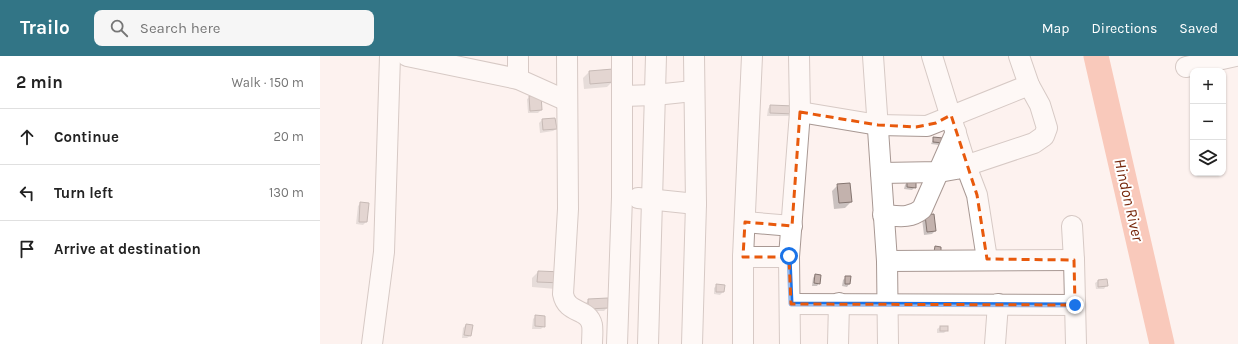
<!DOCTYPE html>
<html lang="en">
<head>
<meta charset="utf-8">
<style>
	body { margin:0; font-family:Karla,sans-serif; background:#f6f6f6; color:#222 }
	.controls { position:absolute; right:12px; top:12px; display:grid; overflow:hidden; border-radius:8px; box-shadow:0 1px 3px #0004 }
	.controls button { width:36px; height:36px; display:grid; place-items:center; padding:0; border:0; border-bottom:1px solid #e0e0e0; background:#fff; color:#222; font:20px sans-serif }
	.stop { position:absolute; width:12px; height:12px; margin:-9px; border:3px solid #1a73e8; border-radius:50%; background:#fff }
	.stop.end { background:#1a73e8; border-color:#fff; box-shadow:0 1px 4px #0008 }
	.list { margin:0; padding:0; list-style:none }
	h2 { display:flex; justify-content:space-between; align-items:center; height:52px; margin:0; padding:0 16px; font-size:17px }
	h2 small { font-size:13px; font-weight:400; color:#767676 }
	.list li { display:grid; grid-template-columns:26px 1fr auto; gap:12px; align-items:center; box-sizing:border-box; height:56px; padding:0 16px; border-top:1px solid #e0e0e0 }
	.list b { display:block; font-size:15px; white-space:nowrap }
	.list em { font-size:13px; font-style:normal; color:#767676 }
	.icon { flex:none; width:22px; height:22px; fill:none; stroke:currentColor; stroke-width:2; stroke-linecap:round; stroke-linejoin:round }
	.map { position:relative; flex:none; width:918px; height:288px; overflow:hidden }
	header { display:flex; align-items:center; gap:24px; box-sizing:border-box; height:56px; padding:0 20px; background:#327586; color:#fff }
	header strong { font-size:19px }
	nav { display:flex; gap:22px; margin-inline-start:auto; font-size:14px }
	.search { width:280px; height:36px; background:#f6f6f6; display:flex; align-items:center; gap:10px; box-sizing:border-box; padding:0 14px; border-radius:8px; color:#767676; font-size:15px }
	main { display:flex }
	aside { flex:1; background:#fff }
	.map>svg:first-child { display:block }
</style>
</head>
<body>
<header>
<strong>Trailo</strong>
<div class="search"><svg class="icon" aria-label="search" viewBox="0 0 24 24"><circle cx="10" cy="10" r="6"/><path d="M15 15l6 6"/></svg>Search here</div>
<nav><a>Map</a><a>Directions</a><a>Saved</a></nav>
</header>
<main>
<aside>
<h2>2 min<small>Walk · 150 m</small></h2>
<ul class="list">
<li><svg class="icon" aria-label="ahead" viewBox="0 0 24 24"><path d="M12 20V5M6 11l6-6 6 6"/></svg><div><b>Continue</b></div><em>20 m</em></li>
<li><svg class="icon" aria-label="left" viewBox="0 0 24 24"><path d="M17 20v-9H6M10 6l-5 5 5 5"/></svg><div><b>Turn left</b></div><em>130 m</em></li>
<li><svg class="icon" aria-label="arrive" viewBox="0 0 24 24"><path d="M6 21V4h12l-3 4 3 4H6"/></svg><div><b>Arrive at destination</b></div></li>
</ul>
</aside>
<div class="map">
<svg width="918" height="288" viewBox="0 0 918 288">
	<rect width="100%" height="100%" fill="#fdf2ef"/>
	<g fill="#0003">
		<path d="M269,16L293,25L287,31L264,33L263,22Z"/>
		<path d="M210,41L221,54L218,57H208L207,43Z"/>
		<path d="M450,50L473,51L470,60H447L448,53Z"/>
		<path d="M234,63L236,73L233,75L220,77L219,67L222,64Z"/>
		<path d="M614,82L622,86L619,89L611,88Z"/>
		<path d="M587,126L595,131L592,134L584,133L585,129Z"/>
		<path d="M518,129L531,146L525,152L514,153L512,135Z"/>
		<path d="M41,147L48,148L46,166L43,169L36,168L38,150Z"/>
		<path d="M605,160L615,175L612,178L604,179L602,163Z"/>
		<path d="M218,216L242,217L236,233L212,231V222Z"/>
		<path d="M495,219L499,227L497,230H492L493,222Z"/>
		<path d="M526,221L529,228L527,231L522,230L523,224Z"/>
		<path d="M778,225L786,230L784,233H776L775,227Z"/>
		<path d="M397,229H404L403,236L400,239L394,238V232Z"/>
		<path d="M269,244L287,252L284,255H266V247Z"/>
		<path d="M216,260L224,270L221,273H212L213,263Z"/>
		<path d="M146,269L150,280L147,282H142L143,272Z"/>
		<path d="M620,271L627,274L624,277H617V273Z"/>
	</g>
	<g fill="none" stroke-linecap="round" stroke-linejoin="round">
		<path stroke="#f4987c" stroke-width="25" d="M776,0L842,288"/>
	</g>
	<g fill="#c3b2ad" stroke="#847570">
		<path d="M293,13L294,26L270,28L269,15Z"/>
		<path d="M221,39L222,54L210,55L209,40Z"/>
		<path d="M450,49L474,50V58L450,57Z"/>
		<path d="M235,62L237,73L223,74L222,63Z"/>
		<path d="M613,81L623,82V87L613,86Z"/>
		<path d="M587,125L596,126V132L587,131Z"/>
		<path d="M530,127L532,146L519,147L517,128Z"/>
		<path d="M40,146L49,147L47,166H39Z"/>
		<path d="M614,158L616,175L607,176L605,159Z"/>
		<path d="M615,190L621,191V197L614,196Z"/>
		<path d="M218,215L243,216L242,227L217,226Z"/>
		<path d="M495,218L501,219L500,228L494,227Z"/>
		<path d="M525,220H531L530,228H525Z"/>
		<path d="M787,223L788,230L778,231V224Z"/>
		<path d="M396,228L405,229L404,236H396Z"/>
		<path d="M288,242V252L268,253V243Z"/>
		<path d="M215,259L225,260V271L215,270Z"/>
		<path d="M146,268L153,269L151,280L144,279Z"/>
		<rect x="620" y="270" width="8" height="5"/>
	</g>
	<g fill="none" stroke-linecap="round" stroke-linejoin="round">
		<defs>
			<g id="minor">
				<path d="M87,0L198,23L247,45"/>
				<path d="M198,0V23"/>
				<path d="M247,0L248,153L243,238C247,259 268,251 272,269C273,274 272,282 272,288"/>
				<path d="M553,0L567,205L568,288"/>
				<path d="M612,0L646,110L657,139L667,203"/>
				<path d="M866,11L916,0"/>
				<path d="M303,40L335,39L373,35"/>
				<path d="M480,56L558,69L607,70L709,29"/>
				<path d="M561,117L619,116L636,113L714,87L724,80L727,72L720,49L709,29L699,0"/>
				<path d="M318,142L376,148"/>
				<path d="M563,159C578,160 590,163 602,153L636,76"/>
				<path d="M425,166L472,170"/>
				<path d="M752,170L754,204L756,288"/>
				<path d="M423,201H469"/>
				<path d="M567,205L754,204"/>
				<path d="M471,248L755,249"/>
				<path d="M52,288L64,196L70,0"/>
				<path d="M297,288L302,141V0"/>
				<path d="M328,288L336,0"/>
				<path d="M372,288L376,148L374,0"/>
				<path d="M423,288V201L432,0"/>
				<path d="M470,288L469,201L480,56L479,0"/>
				<path d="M518,288L519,247"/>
				<path d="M675,288L678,248"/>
			</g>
		</defs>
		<use href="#minor" stroke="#a89893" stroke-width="22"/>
		<use href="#minor" stroke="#fff" stroke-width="20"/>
	</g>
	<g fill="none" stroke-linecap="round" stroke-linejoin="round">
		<path stroke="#1a73e8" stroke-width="5" d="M469,200L471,248L755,249"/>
	</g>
	<path d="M0 0H918V288H0ZM480,56L558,69L596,71L616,67L631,59L657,139L667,203L754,204L755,249L471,248L469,201H423L425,166L472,170Z" fill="#fdf2ef" fill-opacity=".55" fill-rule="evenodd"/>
	<path fill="none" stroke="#e8590c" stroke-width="3" stroke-dasharray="8 5" stroke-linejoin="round" d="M480,56L558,69L596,71L616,67L631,59L657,139L667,203L754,204L755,249L471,248L469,201H423L425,166L472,170Z"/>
	<g text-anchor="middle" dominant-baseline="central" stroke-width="4" stroke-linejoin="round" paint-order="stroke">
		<g font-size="16" font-style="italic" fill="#76260a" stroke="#fff">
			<text transform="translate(809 144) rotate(77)">Hindon River</text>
		</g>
	</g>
</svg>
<div class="controls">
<button>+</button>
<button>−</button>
<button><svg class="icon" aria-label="layers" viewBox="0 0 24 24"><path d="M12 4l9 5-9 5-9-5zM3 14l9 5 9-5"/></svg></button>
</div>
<div class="stop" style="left:469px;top:200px"></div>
<div class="stop end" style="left:755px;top:249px"></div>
</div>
</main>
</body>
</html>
